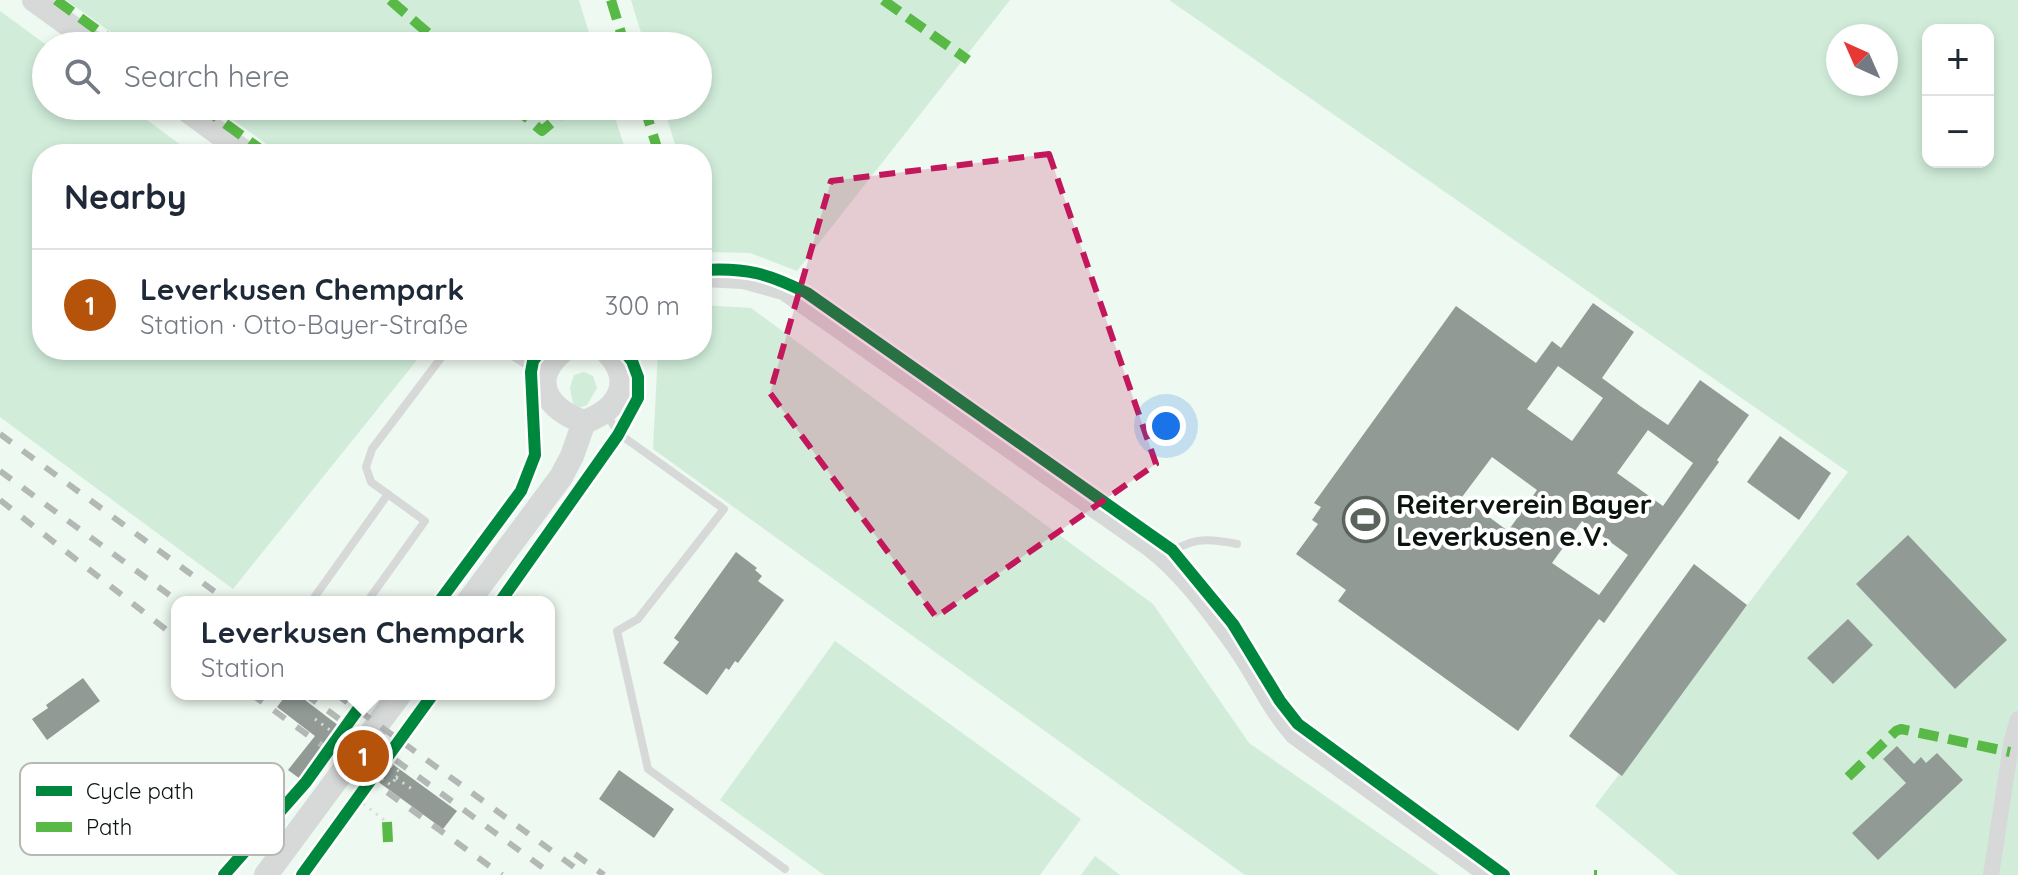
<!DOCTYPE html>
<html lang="en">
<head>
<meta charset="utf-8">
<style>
	body { margin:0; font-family:Quicksand,sans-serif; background:#f2f2f3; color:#1f2937 }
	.controls { position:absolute; right:24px; top:24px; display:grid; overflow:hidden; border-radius:16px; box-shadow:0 4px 12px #0003 }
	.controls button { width:72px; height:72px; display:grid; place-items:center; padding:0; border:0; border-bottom:2px solid #e0e1e3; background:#fff; color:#1f2937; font:40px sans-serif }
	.compass { position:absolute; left:1826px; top:24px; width:72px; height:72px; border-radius:50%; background:#fff; box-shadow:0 4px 12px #0003; rotate:315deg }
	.you { position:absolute; left:1166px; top:426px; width:28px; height:28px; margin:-20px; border:6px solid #fff; border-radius:50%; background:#1a73e8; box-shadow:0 0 0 12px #1a73e833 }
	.badge { display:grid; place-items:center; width:52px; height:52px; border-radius:50%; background:#b45309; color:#fff; font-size:26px; font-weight:700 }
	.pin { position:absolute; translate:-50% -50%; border:4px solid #fff; box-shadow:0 2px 8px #0006 }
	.popup { position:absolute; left:171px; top:596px; width:384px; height:104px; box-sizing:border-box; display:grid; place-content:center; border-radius:16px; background:#fff; filter:drop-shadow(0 2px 6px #0005); font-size:26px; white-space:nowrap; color:#747a83 }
	.popup b { font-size:30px; color:#1f2937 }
	.popup::after { content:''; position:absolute; left:50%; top:100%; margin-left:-16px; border:16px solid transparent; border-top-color:#fff }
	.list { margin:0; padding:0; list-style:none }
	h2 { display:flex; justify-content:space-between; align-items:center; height:104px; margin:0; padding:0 32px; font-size:34px }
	h2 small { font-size:26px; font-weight:400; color:#747a83 }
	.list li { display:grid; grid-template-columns:52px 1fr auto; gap:24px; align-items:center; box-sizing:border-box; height:112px; padding:0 32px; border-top:2px solid #e0e1e3 }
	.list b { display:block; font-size:30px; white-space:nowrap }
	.list p { margin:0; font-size:26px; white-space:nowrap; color:#747a83 }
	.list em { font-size:26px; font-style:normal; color:#747a83 }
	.icon { flex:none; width:44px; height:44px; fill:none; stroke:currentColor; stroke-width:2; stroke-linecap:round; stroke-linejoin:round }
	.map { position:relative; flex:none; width:2018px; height:875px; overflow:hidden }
	.search { position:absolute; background:#fff; box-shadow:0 4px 12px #0003; left:32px; top:32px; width:680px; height:88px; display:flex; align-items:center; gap:20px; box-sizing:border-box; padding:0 28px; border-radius:44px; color:#747a83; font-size:30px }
	.panel { position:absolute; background:#fff; box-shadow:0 4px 12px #0003; left:32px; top:144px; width:680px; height:216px; border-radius:32px }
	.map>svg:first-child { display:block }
</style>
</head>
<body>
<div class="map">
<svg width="2018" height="875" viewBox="0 0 2018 875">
	<rect width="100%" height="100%" fill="#eef9f1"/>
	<g fill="#d1edda" fill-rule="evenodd">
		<path d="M66,0H579L593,46H130Z"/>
		<path d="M631,0H1010L797,271L750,253L707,252L702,234V154H678L663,106H698V46H645Z"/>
		<path d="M1169,0H2018V875H1678L1595,806L1848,472ZM1928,30H1988V162H1928ZM1838,36H1886V84H1838Z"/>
		<path d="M0,11L48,46L46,106H128L193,154H42V350H425L233,589L0,417Z"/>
		<path d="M214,106H611L627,154H280Z"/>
		<path d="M702,305L751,308L1153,604L1249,743L1439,875H1245L653,449L658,350H702Z"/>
		<path d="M584,372L593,376L597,388L587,405L579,408L573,404L570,388L574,375Z"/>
		<path d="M835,641L1081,819L1040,875H824L720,800Z"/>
		<path d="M1095,856L1120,875H1081Z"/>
	</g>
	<g fill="#919a94" fill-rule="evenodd">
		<path d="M1593,303L1634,332L1602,378L1640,406L1668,425L1700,380L1749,415L1717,460L1719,462L1604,623L1599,619L1518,731L1338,601L1346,590L1296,554L1318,524L1312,520L1321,507L1314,503L1456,306L1536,363L1552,341L1561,348ZM1558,366L1603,398L1572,441L1527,409ZM1648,430L1693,463L1663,506L1617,473ZM1492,457L1537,490L1508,531L1462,497ZM1582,521L1628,555L1599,595L1552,563Z"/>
		<path d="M1780,436L1831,473L1799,520L1747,482Z"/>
		<path d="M1908,535L2007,640L1955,689L1856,584Z"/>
		<path d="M736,552L757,568L755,570L762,576L758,581L784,600L738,663L735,661L729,670L726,668L707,695L663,663L679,642L674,638Z"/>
		<path d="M1694,564L1747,605L1622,776L1569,736Z"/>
		<path d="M1848,619L1873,645L1833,684L1807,658Z"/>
		<path d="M83,678L100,701L47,740L32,719L48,708L46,705Z"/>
		<path d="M287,694H297L351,735L338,752L330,746L303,781L288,770L315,736L277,707Z"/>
		<path d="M1897,746L1914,764L1921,757L1926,763L1937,753L1963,780L1878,860L1852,833L1906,783L1883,759Z"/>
		<path d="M376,752L457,811L443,829L362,770Z"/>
		<path d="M619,770L674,809L654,838L599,799Z"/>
	</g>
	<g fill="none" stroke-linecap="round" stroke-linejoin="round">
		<g stroke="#d7dad8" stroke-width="3" stroke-dasharray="2 6" stroke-linecap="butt">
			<path d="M315,719L338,736"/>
			<path d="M384,761L400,772L396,778"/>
			<path d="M376,765L385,772"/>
			<path d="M375,774L391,785L396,778"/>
			<path d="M396,778L412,789"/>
			<path d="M357,799L387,822"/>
		</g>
		<g stroke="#d7d9d8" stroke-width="8">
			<path d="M606,413L618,433L724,509L638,619L617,631L648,769L785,869"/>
			<path d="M1162,558C1190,538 1204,537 1237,544"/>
			<path d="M311,602L388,494"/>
			<path d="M367,602L425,521L371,482L366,467L372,449L447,350"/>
		</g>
		<g stroke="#d7d9d8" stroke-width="16">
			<path d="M702,279L743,281L783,292L1148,548C1180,572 1207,609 1231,642C1254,673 1266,705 1293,736L1486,875"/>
			<path d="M1991,875L2012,739L2018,719"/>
		</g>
		<g stroke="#d7d9d8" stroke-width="24">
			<path d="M34,0L98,46"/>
			<path d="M181,106L247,154"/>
			<path d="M518,350L546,368"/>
			<path d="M564,350C528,379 546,409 584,422C620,409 636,380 605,350"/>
			<path d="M468,602L561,477L572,456L584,422"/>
			<path d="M266,875L400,694"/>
		</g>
		<g stroke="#b3b7b5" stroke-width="6" stroke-dasharray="14 14" stroke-linecap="butt">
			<path d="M0,434L229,602"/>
			<path d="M0,471L179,602"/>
			<path d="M0,500L177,638"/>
			<path d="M251,694L502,875"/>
			<path d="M305,694L553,875"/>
			<path d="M336,694L585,875"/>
			<path d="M575,854L604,875"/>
		</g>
		<g stroke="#58b947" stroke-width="10" stroke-dasharray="20 10" stroke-linecap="butt">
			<path d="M56,0L119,46"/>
			<path d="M390,0L443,46"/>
			<path d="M611,0L625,46"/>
			<path d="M883,0L968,60"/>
			<path d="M201,106L267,154"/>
			<path d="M513,106L542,131L571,106"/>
			<path d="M644,106L659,154"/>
			<path d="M1848,777L1896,731L1901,729L2010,752"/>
			<path d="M387,822L388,842"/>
			<path d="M1594,875H1597"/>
		</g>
		<defs>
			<g id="cycleway">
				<path d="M702,270C746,267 769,274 807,293L1172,550L1233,624L1280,701L1298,724L1504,875"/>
				<path d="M439,602L521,491L535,455L531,372L533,361L541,350"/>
				<path d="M500,602L618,435L638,398V377L632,361L623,350"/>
				<path d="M224,875L306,782L369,694"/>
				<path d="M302,875L433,694"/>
			</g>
		</defs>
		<use href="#cycleway" stroke="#fff" stroke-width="17"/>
		<use href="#cycleway" stroke="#00873e" stroke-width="12"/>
	</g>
	<path fill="#c2185b" fill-opacity="0.2" stroke="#c2185b" stroke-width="6" stroke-dasharray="16 10" stroke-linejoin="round" d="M1049,154L1156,464L936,617L770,393L831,181Z"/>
	<defs>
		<symbol id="stadium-ring" viewBox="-11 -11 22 22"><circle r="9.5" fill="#fff" stroke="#5a645d" stroke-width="1.5"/><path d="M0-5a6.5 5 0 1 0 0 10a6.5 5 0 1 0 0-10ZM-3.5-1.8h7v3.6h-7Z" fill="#5a645d"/></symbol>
	</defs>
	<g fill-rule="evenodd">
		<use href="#stadium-ring" x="1340" y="494" width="51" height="51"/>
	</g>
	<g text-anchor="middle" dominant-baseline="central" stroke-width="8" stroke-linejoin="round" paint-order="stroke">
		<g font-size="28" font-weight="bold" fill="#0a130d" stroke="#fff" text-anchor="start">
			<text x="1396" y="503">Reiterverein Bayer<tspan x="1396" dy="32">Leverkusen e.V.</tspan></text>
		</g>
	</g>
	<rect x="20" y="763" width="264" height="92" rx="12" fill="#fff" stroke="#b6b8b6" stroke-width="2"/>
	<rect x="36" y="786" width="36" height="10" fill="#00873e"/>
	<rect x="36" y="822" width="36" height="10" fill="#58b947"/>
	<g font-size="22" fill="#0a130d">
		<text x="86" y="799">Cycle path</text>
		<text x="86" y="835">Path</text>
	</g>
</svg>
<div class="controls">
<button>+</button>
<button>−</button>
</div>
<svg class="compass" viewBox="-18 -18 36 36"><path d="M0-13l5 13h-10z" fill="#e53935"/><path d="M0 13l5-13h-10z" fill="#747a83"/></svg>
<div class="you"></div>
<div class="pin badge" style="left:363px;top:756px">1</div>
<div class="popup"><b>Leverkusen Chempark</b>Station</div>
<div class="search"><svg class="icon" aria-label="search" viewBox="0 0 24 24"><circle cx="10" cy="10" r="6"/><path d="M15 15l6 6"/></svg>Search here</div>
<section class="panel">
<h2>Nearby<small></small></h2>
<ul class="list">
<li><span class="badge">1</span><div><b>Leverkusen Chempark</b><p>Station · Otto-Bayer-Straße</p></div><em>300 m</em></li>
</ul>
</section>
</div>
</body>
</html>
